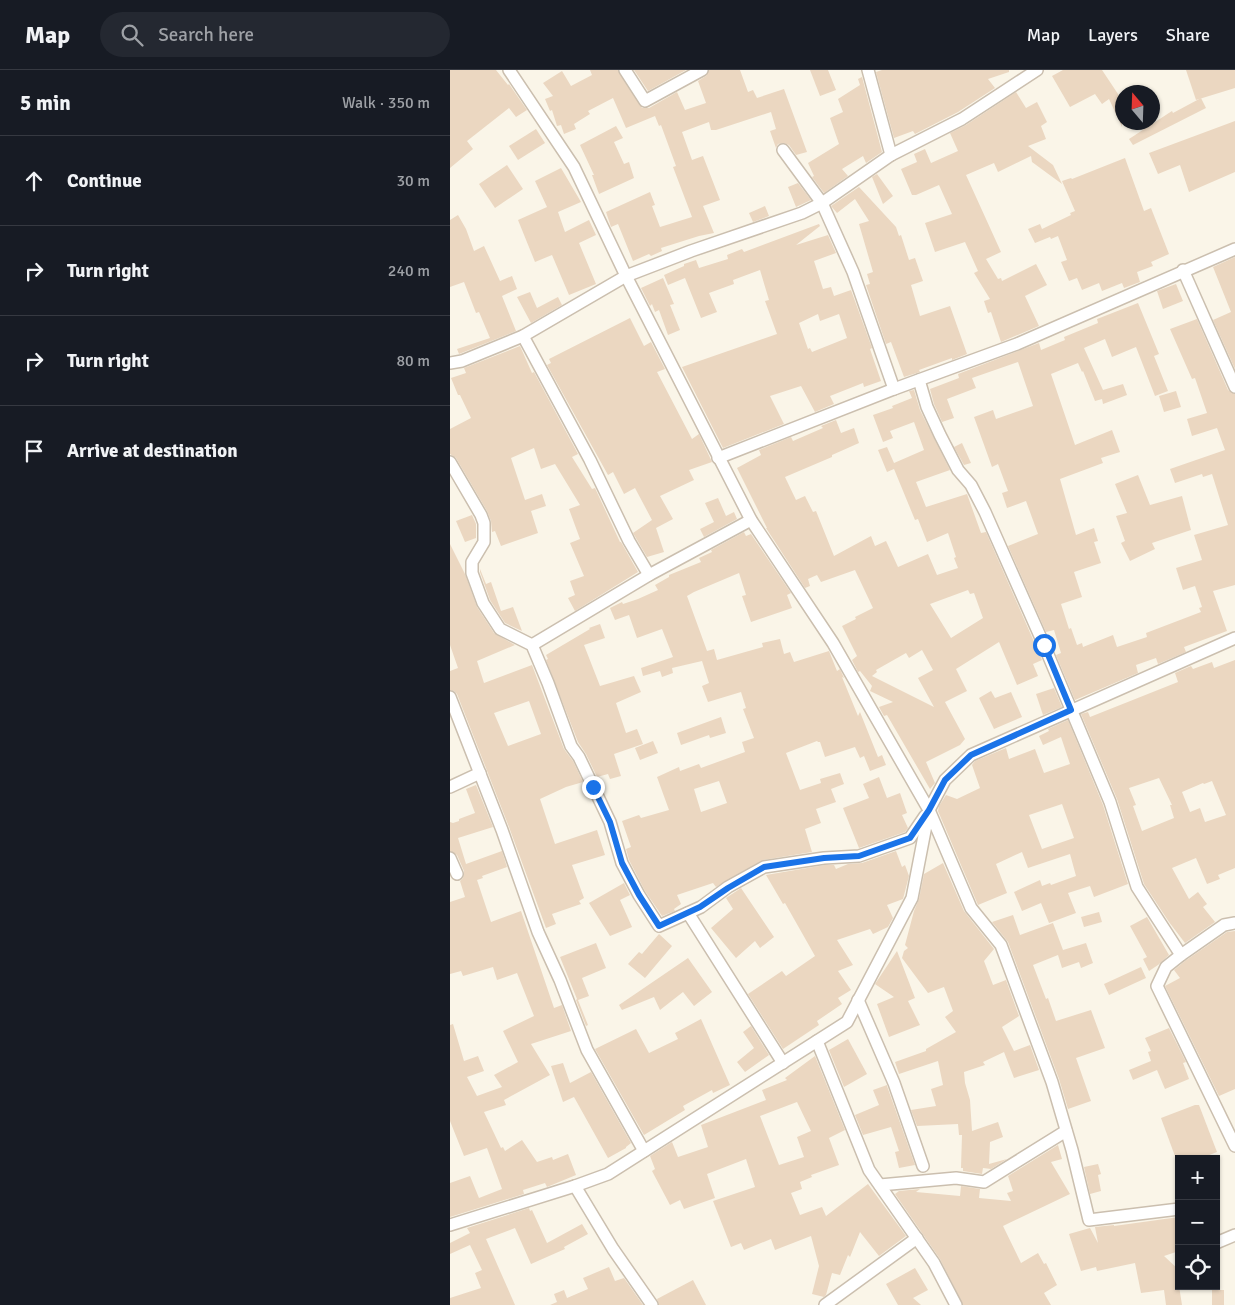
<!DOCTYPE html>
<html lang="en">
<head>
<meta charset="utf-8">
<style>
	body { margin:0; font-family:Signika,sans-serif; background:#242831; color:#f1f3f6 }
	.controls { position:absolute; right:15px; bottom:15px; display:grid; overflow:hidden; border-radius:0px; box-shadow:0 1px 4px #0004 }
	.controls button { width:45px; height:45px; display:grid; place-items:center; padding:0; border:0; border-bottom:1px solid #363941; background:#171b24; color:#f1f3f6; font:25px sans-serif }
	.compass { position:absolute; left:665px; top:15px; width:45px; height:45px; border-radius:50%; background:#171b24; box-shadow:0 1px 4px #0004; rotate:341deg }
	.stop { position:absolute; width:15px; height:15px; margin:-11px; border:4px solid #1a73e8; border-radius:50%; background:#fff }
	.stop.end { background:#1a73e8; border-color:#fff; box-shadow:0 1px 5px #0008 }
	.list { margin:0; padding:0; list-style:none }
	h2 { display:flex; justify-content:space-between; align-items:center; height:65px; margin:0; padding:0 20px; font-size:21px }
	h2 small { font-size:16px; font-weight:400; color:#9ea1a6 }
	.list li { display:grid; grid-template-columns:32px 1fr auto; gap:15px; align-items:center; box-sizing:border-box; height:90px; padding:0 20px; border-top:1px solid #363941 }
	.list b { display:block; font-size:19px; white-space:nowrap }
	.list em { font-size:16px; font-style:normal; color:#9ea1a6 }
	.icon { flex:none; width:28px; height:28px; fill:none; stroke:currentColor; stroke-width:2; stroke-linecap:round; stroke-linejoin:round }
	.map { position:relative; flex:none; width:785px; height:1235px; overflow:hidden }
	header { display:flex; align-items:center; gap:30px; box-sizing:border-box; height:70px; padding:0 25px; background:#171b24; border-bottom:1px solid #363941 }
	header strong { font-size:24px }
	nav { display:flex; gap:28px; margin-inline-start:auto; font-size:18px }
	.search { width:350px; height:45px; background:#242831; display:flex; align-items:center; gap:12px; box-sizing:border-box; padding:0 18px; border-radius:28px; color:#9ea1a6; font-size:19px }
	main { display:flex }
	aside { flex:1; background:#171b24 }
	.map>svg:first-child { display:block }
</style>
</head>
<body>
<header>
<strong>Map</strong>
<div class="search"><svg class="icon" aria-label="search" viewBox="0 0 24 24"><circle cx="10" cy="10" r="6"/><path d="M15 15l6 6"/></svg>Search here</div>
<nav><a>Map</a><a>Layers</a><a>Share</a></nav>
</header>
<main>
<aside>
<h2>5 min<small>Walk · 350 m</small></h2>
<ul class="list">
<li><svg class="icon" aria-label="ahead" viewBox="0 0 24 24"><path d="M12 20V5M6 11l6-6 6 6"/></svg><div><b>Continue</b></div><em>30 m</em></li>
<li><svg class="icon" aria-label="right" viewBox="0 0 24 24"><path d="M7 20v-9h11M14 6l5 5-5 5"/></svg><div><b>Turn right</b></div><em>240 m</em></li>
<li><svg class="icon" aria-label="right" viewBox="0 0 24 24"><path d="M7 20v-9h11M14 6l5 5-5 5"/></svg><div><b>Turn right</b></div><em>80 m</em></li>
<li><svg class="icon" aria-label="arrive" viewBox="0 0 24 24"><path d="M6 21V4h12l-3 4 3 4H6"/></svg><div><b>Arrive at destination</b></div></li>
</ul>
</aside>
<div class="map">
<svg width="785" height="1235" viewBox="0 0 785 1235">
	<rect width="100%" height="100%" fill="#faf5e8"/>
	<g fill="#ebd7c1" fill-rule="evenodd">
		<path d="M0,0H46L58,15L59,14L77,40L66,47L59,38L17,71L23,79L0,98Z"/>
		<path d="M140,0H168L192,38H199L227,22L235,40L256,33L248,11L256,6L259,0H290L298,22L303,20L307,28L334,19L357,82L346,85L339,75L333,73L328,74L326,78L320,61L326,59L321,42L266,60H261L259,52L232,62L242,90L253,86L270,130L253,136L264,163L249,166L211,178L212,181L201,186L199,184L183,191L168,154L161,157L156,142L200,122L205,135L202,136L210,157L242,147L223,97L226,96L211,55L209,56L205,46L176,58L163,28L138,41L140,44L124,54L126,59L114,64L111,55L107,56L102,40L100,41L95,29L103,26L93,13L112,1L121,16L142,5Z"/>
		<path d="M184,0H236L198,21Z"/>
		<path d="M360,0H378L386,20L370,26Z"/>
		<path d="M432,0H559V2L538,9L545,18L508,42L465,64L463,61L444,68L426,2Z"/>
		<path d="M613,0H652L672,30V57L659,29L652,34L645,24L620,37L602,6Z"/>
		<path d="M736,0H785V18L746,30Z"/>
		<path d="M412,7L432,82L416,93L413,86L392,99L398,106L374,123L362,107L364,106L358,93L389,74L380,48L393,42L388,29L410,15L408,9Z"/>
		<path d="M566,22L576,38L587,32L597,52L591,56L596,69L578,76L603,95L612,114L582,92L581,86L548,102L544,93L516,105L551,182L536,189L548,209L551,208L552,211L586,194L597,215L575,226L589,256L551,272L541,242L538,243L534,231L540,229L524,203L528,201L515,172L485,182L475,153L502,144L489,115L466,125H462L451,99L467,92L464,84L475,79L481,93L508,81L500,63L516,55Z"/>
		<path d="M751,28L756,38L683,75L679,69L722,41L723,43Z"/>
		<path d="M785,51V102L739,122L730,95L708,104L699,83Z"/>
		<path d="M166,56L173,68L164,72L174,94L179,92L184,108L149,124L142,105H144L130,75Z"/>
		<path d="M86,59L95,73L68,90L59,76Z"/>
		<path d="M675,88L694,141L701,138L719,184L701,192L703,196L687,202L690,212L674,218L672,213L652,221L649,213L632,220L627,208L619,211L611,192L617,190L608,166L601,169L600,167L585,173L578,159L590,154L592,159L621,145L620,143L625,141L612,111L621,108L622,109Z"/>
		<path d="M57,95L73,119L45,138L29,114Z"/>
		<path d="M111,98L131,132L108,142L115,162L139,150L146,165L129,173L146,214L119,225L102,185L85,192L68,150L97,137L85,111Z"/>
		<path d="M427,104L443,126L433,134L422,107Z"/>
		<path d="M348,113L361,130L346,137L338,117Z"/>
		<path d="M409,117L446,157L449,166L451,165L459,190L465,188L473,211L461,215L470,246L500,236L517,284L502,290V288L469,300L470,302L454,307L441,272L436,274L416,215L420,214L417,204L423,202L409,154L419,151L405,129L387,143L381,136Z"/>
		<path d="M315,136L319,146L303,152L299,143Z"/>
		<path d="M8,145L16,159L24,181L34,176L50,211L62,206L67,219L52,226L66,261L9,284L7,279L40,268L29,242L26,243L14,212L0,217V150Z"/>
		<path d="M369,154L370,156L346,175L378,165L386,183L364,191L373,219L381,217L384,226L401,220L422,278L420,279L431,311L414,317L413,313L380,326L384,334L365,342L351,316L320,326L334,354L273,378L232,297L327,264L315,231L319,230L310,200L283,210L284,214L259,223L267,242L251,248L235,208L218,215L214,205L234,196V194L246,190L249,198L278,189L277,185L292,179L294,182ZM368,244L370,251L389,244L397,268L362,282L360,278L358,279L349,253Z"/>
		<path d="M785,187V299L763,250L781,242L763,197Z"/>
		<path d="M213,208L224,234L220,235L230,260L218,265L209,240L205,242L202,234L200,236L191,218Z"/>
		<path d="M726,214L733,231L713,239L707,221Z"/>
		<path d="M80,222L87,238L108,227L112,235L81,253L67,227Z"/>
		<path d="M688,233L709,284L704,286L718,321L705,326L686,277L662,287L655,269L634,278L653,320L673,314L677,325L653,334L652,329L645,331L633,301L632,302L628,293L601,304L625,375L662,360L670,382L651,388L653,393L610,409L626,465L644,458L648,471L644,472L651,493L624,502L632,527L611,534L619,559L621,558L627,575L632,573L633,577L663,565L667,577L697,567L696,563L751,542L749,538L752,537L745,516L733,520L726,498L752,490L744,465L778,455L762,404L753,407L752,404L725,413L720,399L775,380L767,358L742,366L737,349L757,343L745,308L742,309L720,259L747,249L778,320L785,324V515L763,521L777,561L734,577L736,582L708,594L706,588L686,595L688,603L625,630L606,585L611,583L604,560L596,562L558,476L588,464L576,431L557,438L552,423L558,421L548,394L542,397L524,347L543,340L546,349L583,336L568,292L522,308L526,318L497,329L504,348L492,352L484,334L480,319L509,308L508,304L589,273L591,280L615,270L614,267L648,253L647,249Z"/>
		<path d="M180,248L194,276L201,272L215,299L207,302L242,369L249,364L262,392L239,400L244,410L210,426L223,449L206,458L214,482L197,487L183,463L202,450L185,418L174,424L163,402L158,405L97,295L101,293L99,289Z"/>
		<path d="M70,276L82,303L84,302L128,384L122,387L142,419L145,418L170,472H171L188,502L125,541L118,528L125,525L120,511L134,506L120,473L130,469L119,439L130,435L105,394L91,399L84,378L61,388L75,430L92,424L96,436L81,441L88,463L51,476L45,461L42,462L41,451L37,441L6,388L0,384V359L21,348L10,325H8L1,308L16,303L14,298Z"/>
		<path d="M464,320L470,340L500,400L466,412L476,437L517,424L531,463L536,462L592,590L583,594L588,606L567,615L549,572L506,599L517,621L495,632L515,669L510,675L476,692L485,713L480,719L437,645L434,646L429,637L443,632L420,621L422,616L410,601L408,602L402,590L407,586L392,556L406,549L405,547L423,538L405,500L371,512L367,505L358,509L360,516L355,518L316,458H317L287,398L311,385L309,380L341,367L343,371L373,358L371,356L386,350L391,363L404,358L409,373L382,385V387L335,407L346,430L355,426L363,442L366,441L384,486L421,466L425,476L436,471L448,497L478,484L487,505L508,498L504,488L506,487L498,463L477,472L468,449L465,450L444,399L437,402L428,380L437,377L444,393L474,380L464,352L440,361L443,368L433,372L423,345L443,338L442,336L462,328L459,321ZM518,520L520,524L524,523L533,548L501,568L480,534ZM472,580L483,600L468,608L484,637L422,606L427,602L426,600L456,583L459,588Z"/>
		<path d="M726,321L731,337L714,342L709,326Z"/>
		<path d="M512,373L521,393L514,395L504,377Z"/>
		<path d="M688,405L700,435L732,426L741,460L702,473L705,479L680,491L671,473L675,471L666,446L677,443L665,414Z"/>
		<path d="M268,428L276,446L284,442L287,449L254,467L250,459L264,452L255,433Z"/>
		<path d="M22,445L26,454V468L15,472L6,451Z"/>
		<path d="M294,462L296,466L301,464L341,523L337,525L342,538L301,552L292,526L296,525L289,503L244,522L237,526L257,581L264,579L267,590L313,577L312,573L330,569L334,584L340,582L344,592L379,581L387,601L390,599L394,608L392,607L408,646L410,642L428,687L432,685L436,695L420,701L414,686L410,688L405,677L375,687L370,672H368L367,671L336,683L350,720L371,713L370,709L390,703L394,714L381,719L386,732L366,739L371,753L355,759L362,782L313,790L266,817L263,813L227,825L231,834L224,839L225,841L212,846L195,821L179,790L176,779L181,777L172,751L189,745L191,748L219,740L207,707L229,697L230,701L249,694L251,698L295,682L292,672L304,668L293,639L296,638L291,622L258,632L252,616L259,613L252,591L222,598L223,603L212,607L210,601L193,606L191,598L223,587L212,559L187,568L179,545L165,550L160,538L172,532L173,534L188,529L208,520L205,515L219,507V505L251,492L249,488L262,482L261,480ZM269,711L277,733L251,742L244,719Z"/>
		<path d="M0,474L15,504L27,537L44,563L65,575L27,591L34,613L82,595L114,679L123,691L133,712L116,717L90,729L105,774L147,760L155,785L122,795L134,828L129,831L131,834L102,844L106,854L96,858L59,757L7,624L4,621L0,620V601L8,598L0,575ZM79,631L91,664L58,676L44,643Z"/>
		<path d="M30,499L36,514L41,512L51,541L63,537L72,561L55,553L40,530L30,502Z"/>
		<path d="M150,554L155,568L134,575L150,616L184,606L191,622L166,633L176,663L187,659L193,674L164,684L171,706L160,709L158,704L147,707L136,684L128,672L96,590L98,589L96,585L140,559L139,558Z"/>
		<path d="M785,590V798L768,805L770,809L757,814L746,788L722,798L739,829L748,822L757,834L753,837L765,852L735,873L719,852L694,814L667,729L631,644L638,642L640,647L728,612L725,603L741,596L743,599L762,592L764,598ZM709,708L722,735H720L724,748L692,761L683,736L686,735L679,718ZM762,711L776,745L755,752L750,738L740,742L732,722L753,713L754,714Z"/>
		<path d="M604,618L612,637L593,645L586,624Z"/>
		<path d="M541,621L545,628L561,622L572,647L544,659L529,628Z"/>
		<path d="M271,647L276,663L260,668L259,665L231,675L227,663Z"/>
		<path d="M618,650L653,735L678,814L644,827L640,816L618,823L626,843L599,853L591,833L572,841L564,822L590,810L592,816L600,813L601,815L626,806L620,784L578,798L572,782L546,794L557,823L528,835L488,741L489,736L496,725L507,729L530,718L522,695L525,691L556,678L559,689L585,679L594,703L620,694L611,667L593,675L589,666L599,661L598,659ZM612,734L624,768L592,779L579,745Z"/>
		<path d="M203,671L208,683L190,690L185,678Z"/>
		<path d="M429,707L437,728L450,723L457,743L452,745L458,758L455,762L409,778L393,738L419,728L413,714Z"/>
		<path d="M26,715L43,757L8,768L16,794L52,781L57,797L32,806L33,808L27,810L41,852L71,841L104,938L112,935L121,961L81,974L100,1005L54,1030L56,1035L34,1042L51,1078L53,1077L55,1081L72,1070L87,1092L102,1087L103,1090L118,1084L126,1105L97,1117L95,1113L73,1120L74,1124L0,1147V1113L20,1106L29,1128L52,1119L37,1078L14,1086L0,1051V955L3,954L14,991L28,986L34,1001L17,1007L27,1026L52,1017L44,1005L68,992L53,961L84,946L67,903L47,910L43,897L13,906L11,901L0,904V832L15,827L10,811L13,808L14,801L7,785L0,781V752L3,753L9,751V749L25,743L16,719Z"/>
		<path d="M446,781L452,797L455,795L459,806L453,829L437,835L443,848L438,857L423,864L420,859L387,870L403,895L388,901L401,920L388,928L392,934L367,951L369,955L333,979L298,924L332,901L336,906L365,886L335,833L333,834L316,805L375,795H384L386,799L398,794L412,793Z"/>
		<path d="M493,793L514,841L544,879L534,891L543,915L556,910L569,946L552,957L564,981L580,975L589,1000L564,1008L554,982L533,992L535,995L514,1002L515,1013L520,1030L522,1061L548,1052L553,1067L540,1072L539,1094L557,1089L541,1099L533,1098L532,1104L513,1101V1098H511L512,1065H509L508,1054L467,1056L461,1040L486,1036L481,1019L493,1015L488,991L449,1004L445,992L476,981V979L506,962L495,947L503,941L494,917L478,923L452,888L454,881L458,878L455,875L464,841L469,829L474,804Z"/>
		<path d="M174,813L180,825L170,830L182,857L160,866L139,833Z"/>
		<path d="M291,818L324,867L310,878L305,871L286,888L261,858L283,839L276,828Z"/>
		<path d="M649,842L652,852L634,857L631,847Z"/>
		<path d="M563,845L570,865L603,853L613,880L636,873L643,893L631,898L629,892L612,898L608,885L583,895L596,929L598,928L606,951L641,940L655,978L626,988L641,1031L618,1039L609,1009L558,872L542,852Z"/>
		<path d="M697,847L719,885L708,895L699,901L693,889L697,887L680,856Z"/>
		<path d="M785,861V1019L769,1026L715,916L730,908L724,900L735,891L777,862Z"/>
		<path d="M209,864L222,876L195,908L178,894L189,882L192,884Z"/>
		<path d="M146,873L156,898L132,908L139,926L128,930L138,955L136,956L126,930L127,929L110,887Z"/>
		<path d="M447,881L465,928L458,931L470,955L439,967L427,934L444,927L425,914Z"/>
		<path d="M238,888L262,922L244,936L233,922L210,940L204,927L172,940L169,935Z"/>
		<path d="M691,897L696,908L659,925L654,914Z"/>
		<path d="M251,949L280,1015L263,1023L262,1020L233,1036L235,1040L194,1065L145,979L186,959L199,983L228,969L225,963Z"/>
		<path d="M301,956L319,985L295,1002L287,992L304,978L293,962Z"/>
		<path d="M719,958L736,992L733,993L739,1009L715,1019L707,1000L683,1010L679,1000L701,991L698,982L701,981L695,968Z"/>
		<path d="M398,969L417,1004L394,1017L379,980Z"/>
		<path d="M365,986L395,1060L379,1068L389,1095L361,1105L362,1107L350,1112L352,1119L341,1123L350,1145L372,1137L376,1146L418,1114L456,1166L429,1186L410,1162L400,1187L398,1185L390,1205L382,1203L376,1225L374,1227L362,1224L369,1196L361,1166L325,1180L321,1169L294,1180L291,1173L281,1177L263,1131L305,1117L296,1089L257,1104L265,1128L234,1139L230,1130L220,1135L202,1101L205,1099L200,1086L222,1072L228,1087L258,1077L251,1055L316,1030L312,1020L337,1010L335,1008ZM347,1032L361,1061L347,1067L354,1087L329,1095L310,1046Z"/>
		<path d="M113,993L120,1013L141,1002L181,1073L176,1077V1078L158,1088L124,1027L113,1032L101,996Z"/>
		<path d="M437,1015V1016L465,1095L449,1098L445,1082L449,1081L441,1057L413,1065L405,1045L429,1035L423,1020Z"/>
		<path d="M745,1035H749L767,1082L749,1089H726L711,1048Z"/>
		<path d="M608,1075L612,1089L601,1092L620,1124L553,1156L571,1193L588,1183L594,1194L596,1193L607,1215L594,1223L601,1235H513L490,1189L445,1124L449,1121L470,1119L466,1122L510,1126L511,1116L530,1119L529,1128L561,1131L557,1123L563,1121L558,1106Z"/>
		<path d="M648,1094L651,1104L648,1105L651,1121L640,1124L634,1097Z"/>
		<path d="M79,1138L80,1141L82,1140L97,1173L132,1154L138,1164L114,1177L115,1179L81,1194L65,1158L36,1169L65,1235H0V1228L31,1218L25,1203L32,1200L20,1175L0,1184V1173L20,1163L17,1158Z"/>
		<path d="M729,1147V1181L714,1186L729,1200V1216L732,1235H716L714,1220L691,1223L685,1193L647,1201L646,1197L631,1201L619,1164L640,1158L648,1173L645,1157L664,1155V1156Z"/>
		<path d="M159,1197L165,1211L174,1208L193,1235H100L107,1232L104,1224L114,1220L117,1228L138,1219L133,1208Z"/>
		<path d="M465,1198L478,1220L463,1228L471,1235H448L436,1214Z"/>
		<path d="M243,1210L256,1235H209L207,1229Z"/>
		<rect x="762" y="1220" width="12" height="15"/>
	</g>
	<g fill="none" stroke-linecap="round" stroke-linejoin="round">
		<defs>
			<g id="street">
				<path d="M59,0L124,97L176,206L301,450L383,573L479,740L521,838L551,875L602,1012L622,1080L639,1150L729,1139"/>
				<path d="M175,0L195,31L252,0"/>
				<path d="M418,0L441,85"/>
				<path d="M333,80L372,133L403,202L444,319"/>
				<path d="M733,200L785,317"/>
				<path d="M73,266L140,390L179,471L199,505"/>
				<path d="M0,293L12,291L73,266L176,206L241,181L352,143L372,133L441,85L512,49L587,0"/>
				<path d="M469,310L477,337L490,365L508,400L521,415L535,442L594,575L660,732L687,817L731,885L716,897L707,916L785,1076"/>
				<path d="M268,388L444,319L567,274L785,179"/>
				<path d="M0,392L31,445L34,453V472L22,492V503L33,533L50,559L82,575L98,613L121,676L129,687L160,752L172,793L189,825L209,856L251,837L278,817L314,797L374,788L409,786L460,768L475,746"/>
				<path d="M82,575L199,505L301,450"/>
				<path d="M0,627L52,760L88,862L110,910L137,980L194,1081"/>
				<path d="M0,717L30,703"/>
				<path d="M0,788L7,804"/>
				<path d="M238,843L333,993"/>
				<path d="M731,885L774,855L785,853"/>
				<path d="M408,930L444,1013L473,1096"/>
				<path d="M367,971L419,1100L484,1193L506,1235"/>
				<path d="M430,1115L506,1108L534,1112L616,1061"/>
				<path d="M125,1116L163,1179L202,1235"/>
				<path d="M0,1155L125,1116L158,1104L397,952L462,828L479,740L495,710L521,685L785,568"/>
				<path d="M766,1173L785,1165"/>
				<path d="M375,1235L467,1168"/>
			</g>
		</defs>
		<use href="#street" stroke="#cbbfaf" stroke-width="14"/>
		<use href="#street" stroke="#fff" stroke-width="11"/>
	</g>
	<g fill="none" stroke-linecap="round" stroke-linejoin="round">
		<path stroke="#1a73e8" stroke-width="6" d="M143,717L160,752L172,793L189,825L209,856L250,837L278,818L314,797L374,788L409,786L460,768L479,740L495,710L521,685L621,640L594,575"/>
	</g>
</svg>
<div class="controls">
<button>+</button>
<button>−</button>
<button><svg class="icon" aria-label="locate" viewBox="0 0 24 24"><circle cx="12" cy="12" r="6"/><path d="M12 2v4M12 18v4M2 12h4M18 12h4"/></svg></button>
</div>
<svg class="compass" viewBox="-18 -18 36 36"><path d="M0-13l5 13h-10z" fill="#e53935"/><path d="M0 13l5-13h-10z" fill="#9ea1a6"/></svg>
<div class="stop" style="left:594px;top:575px"></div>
<div class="stop end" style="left:143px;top:717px"></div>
</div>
</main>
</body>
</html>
